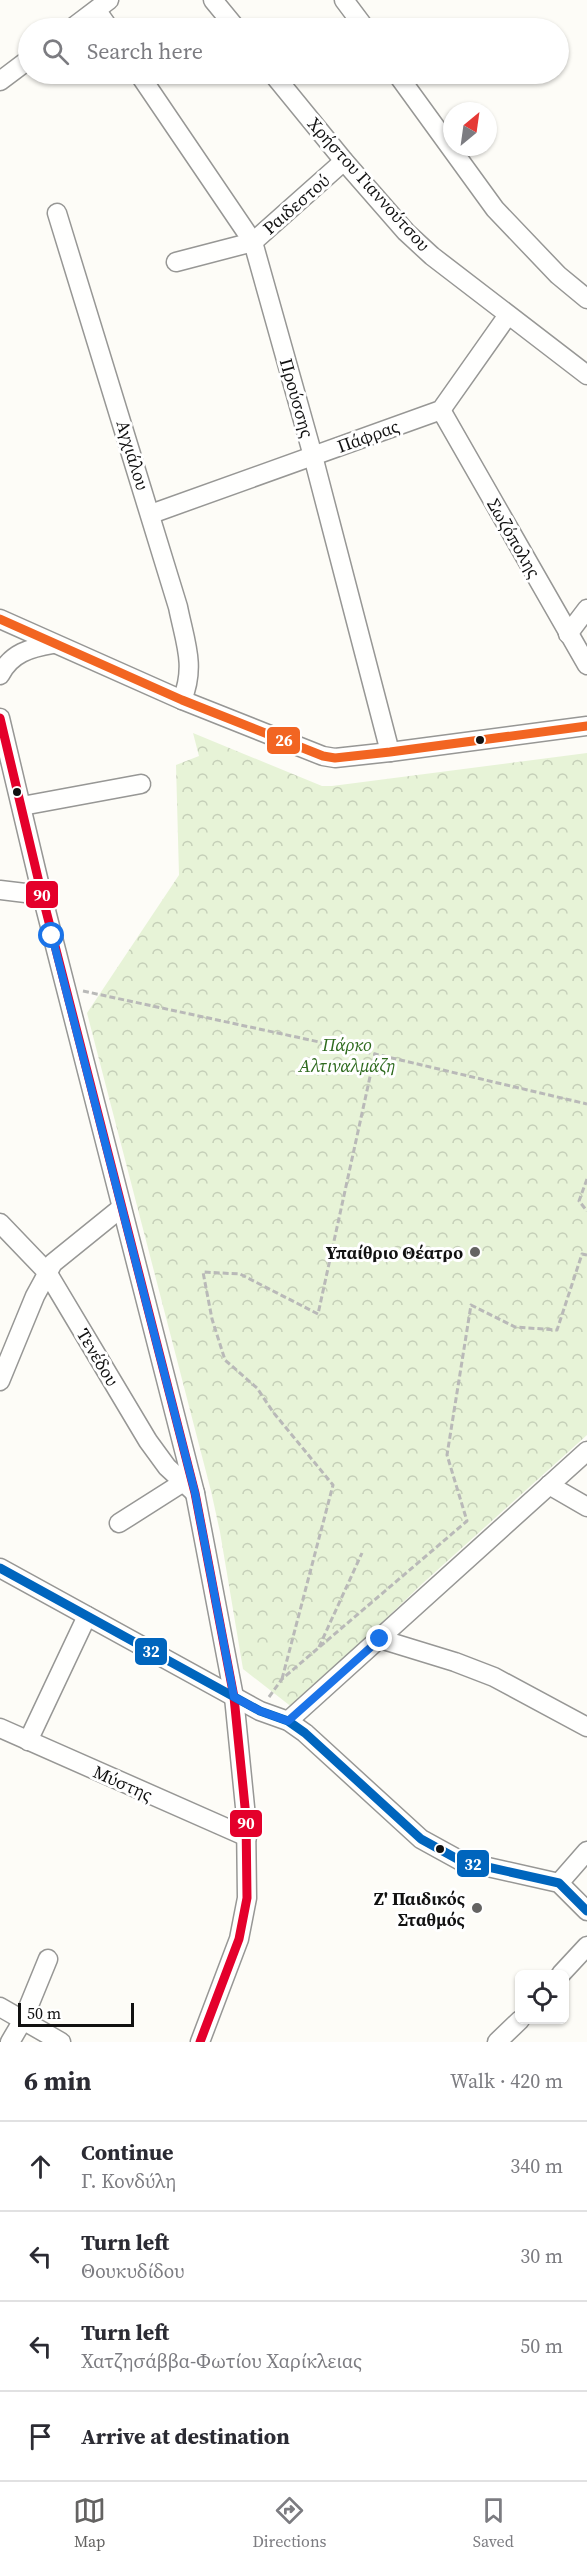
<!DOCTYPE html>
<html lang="en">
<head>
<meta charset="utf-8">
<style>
	body { margin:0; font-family:"Source Serif 4",serif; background:#f2f2f3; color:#2b2b33 }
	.controls { position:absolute; right:18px; bottom:18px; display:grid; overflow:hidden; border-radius:9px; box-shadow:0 2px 4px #0004 }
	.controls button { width:54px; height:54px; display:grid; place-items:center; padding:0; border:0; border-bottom:2px solid #e1e1e2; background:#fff; color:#2b2b33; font:30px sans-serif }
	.compass { position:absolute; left:443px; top:102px; width:54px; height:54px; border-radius:50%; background:#fff; box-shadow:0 2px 4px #0004; rotate:29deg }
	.scale { position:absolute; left:18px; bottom:15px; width:116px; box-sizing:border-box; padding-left:6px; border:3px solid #111; border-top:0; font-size:16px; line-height:21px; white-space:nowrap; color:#111; -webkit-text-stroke:4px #fff; paint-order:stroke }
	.stop { position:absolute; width:18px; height:18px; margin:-14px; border:4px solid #1a73e8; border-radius:50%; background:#fff }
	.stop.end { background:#1a73e8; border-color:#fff; box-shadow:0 2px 6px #0008 }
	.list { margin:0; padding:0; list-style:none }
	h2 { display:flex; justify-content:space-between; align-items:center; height:78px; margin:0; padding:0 24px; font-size:26px }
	h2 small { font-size:20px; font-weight:400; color:#7c7c81 }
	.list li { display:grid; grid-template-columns:39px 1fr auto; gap:18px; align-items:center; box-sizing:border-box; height:90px; padding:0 24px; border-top:2px solid #e1e1e2 }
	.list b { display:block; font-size:22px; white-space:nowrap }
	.list p { margin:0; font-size:20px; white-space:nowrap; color:#7c7c81 }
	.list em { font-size:20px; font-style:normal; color:#7c7c81 }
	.icon { flex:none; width:33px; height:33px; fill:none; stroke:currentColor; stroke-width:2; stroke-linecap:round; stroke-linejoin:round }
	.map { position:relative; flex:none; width:587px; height:2042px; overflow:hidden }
	.search { position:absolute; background:#fff; box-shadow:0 2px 4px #0004; left:18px; right:18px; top:18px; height:66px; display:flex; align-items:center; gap:15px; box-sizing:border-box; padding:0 21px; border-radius:33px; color:#7c7c81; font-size:22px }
	.sheet { height:438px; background:#fff }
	nav { display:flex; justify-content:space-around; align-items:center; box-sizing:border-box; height:84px; border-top:2px solid #e1e1e2; background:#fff; font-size:16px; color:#7c7c81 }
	nav a { display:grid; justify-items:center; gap:3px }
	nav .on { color:#646362 }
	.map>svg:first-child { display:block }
</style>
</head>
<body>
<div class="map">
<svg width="587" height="2042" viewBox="0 0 587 2042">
	<defs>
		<pattern id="park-crowns" width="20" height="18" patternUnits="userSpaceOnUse" patternTransform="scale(1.5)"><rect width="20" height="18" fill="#e7f3d7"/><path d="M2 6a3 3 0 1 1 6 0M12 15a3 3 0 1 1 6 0" fill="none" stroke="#c5cfb8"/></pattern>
	</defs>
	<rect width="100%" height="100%" fill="#fdfcf7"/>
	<path fill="url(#park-crowns)" d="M193,733L322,786H332L587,753V1435L423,1583L293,1708L243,1669L220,1532L211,1491L87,1013L179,875L176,765L199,756Z"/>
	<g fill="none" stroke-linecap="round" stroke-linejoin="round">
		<defs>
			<g id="minor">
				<path d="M213,0L236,28"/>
				<path d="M344,0L365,28"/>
				<path d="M97,11L109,28"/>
				<path d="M72,28L109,0"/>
				<path d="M139,74L253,242L313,456L390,752"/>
				<path d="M273,74L344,161L406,232L432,256L587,375"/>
				<path d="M397,74L495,209L558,275L587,299"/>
				<path d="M0,81L28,60"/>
				<path d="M57,213L178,607C185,642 196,666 182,700"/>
				<path d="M176,262L253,242L344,161"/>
				<path d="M441,410L587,665"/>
				<path d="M151,514L441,410L508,315"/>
				<path d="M0,619L182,700L323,756L335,758L390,752L587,726"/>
				<path d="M568,634L587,609"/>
				<path d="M0,675C11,653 30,648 53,644"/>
				<path d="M0,718L42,895L195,1493L234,1697L246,1817L247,1898L239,1939L200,2042"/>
				<path d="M22,806L141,784"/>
				<path d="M0,890L42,895"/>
				<path d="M0,1223L47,1272L148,1441L167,1467L195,1493"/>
				<path d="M0,1381L35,1296L53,1263L121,1208"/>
				<path d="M549,1485L587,1507"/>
				<path d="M119,1523L182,1483"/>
				<path d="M0,1568L260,1711L288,1721L305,1733L421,1839L461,1861L559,1883L587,1911"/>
				<path d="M380,1639L455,1662L494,1677L587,1727"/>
				<path d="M288,1721L587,1451"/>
				<path d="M0,1728L247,1837"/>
				<path d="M28,1741L87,1616"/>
				<path d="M559,1883L587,1851"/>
				<path d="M561,1974L587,1946"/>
				<path d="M0,2007L61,2042"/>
				<path d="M10,2042L23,2020L48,1959"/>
				<path d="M497,2042L520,2020"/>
			</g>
		</defs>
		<use href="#minor" stroke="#979795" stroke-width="21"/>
		<g stroke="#b9b9b8" stroke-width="3" stroke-dasharray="6 3" stroke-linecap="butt">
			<path d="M83,991L375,1054"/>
			<path d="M587,1179L579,1201L587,1211"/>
			<path d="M319,1647L362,1553"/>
			<path d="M282,1679L333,1485L273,1412L257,1388L225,1360L212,1319L203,1272L240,1274L318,1314L375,1054L587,1104"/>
			<path d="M269,1697L282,1679L467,1521L447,1455L471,1305L515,1327L557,1330L582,1254L587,1255"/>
		</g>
		<use href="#minor" stroke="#fffffe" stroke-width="18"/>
		<defs>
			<path id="bus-1" d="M0,718L42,895L195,1493L234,1697L246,1817L247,1898L239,1939L200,2042"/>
			<path id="bus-2" d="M0,619L182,700L323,756L335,758L390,752L587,726"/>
			<path id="bus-3" d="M0,1568L260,1711L288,1721L305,1733L421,1839L461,1861L559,1883L587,1911"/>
		</defs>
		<use href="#bus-1" stroke="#fff" stroke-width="14"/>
		<use href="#bus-2" stroke="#fff" stroke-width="14"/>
		<use href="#bus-3" stroke="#fff" stroke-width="14"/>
		<use href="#bus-1" stroke="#e4002b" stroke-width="9"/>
		<use href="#bus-2" stroke="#f26522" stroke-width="9"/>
		<use href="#bus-3" stroke="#0065bd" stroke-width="9"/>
	</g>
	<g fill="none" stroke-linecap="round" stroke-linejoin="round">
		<path stroke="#1a73e8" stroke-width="8" d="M52,936L195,1493L234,1697L260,1711L288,1721L380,1639"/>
	</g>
	<g fill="#111" stroke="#fff" stroke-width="2">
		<circle cx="480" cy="740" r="5"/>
		<circle cx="17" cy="792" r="5"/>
		<circle cx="440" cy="1849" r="5"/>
	</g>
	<g fill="#646362" stroke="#fff" stroke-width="2">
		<circle cx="475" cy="1252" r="6"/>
		<circle cx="477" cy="1908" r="6"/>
	</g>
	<g text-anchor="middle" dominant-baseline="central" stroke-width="6" stroke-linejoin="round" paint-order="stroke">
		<g font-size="18" fill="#111" stroke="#fff">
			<text transform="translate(369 184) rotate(48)">Χρήστου Γιαννούτσου</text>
			<text transform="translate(296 204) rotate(-41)">Ραιδεστού</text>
			<text transform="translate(297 398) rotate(74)">Προύσσης</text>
			<text transform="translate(368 436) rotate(-20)">Πάφρας</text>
			<text transform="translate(133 455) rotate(73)">Αγχιάλου</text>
			<text transform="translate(514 538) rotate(60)">Σωζόπολης</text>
			<text transform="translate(98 1357) rotate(59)">Τενέδου</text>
			<text transform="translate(123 1783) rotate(24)">Μύστης</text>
		</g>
		<g font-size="18" font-style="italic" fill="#2f6b1f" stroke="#fff">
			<text x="347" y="1044">Πάρκο<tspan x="347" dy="21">Αλτιναλμάζη</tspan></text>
		</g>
		<g font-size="18" font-weight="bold" fill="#111" stroke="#fff" text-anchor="end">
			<text x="463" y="1252">Υπαίθριο Θέατρο</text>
			<text x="465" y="1898">Ζ' Παιδικός<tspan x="465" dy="21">Σταθμός</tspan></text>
		</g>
	</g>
	<g stroke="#fff" stroke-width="2">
		<rect x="266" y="726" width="35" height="29" rx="6" fill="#f26522"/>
		<rect x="25" y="880" width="34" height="29" rx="6" fill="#e4002b"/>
		<rect x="134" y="1637" width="34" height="29" rx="6" fill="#0065bd"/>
		<rect x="229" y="1809" width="34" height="29" rx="6" fill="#e4002b"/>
		<rect x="456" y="1849" width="34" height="29" rx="6" fill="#0065bd"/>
	</g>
	<g font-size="16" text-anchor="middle" font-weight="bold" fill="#fff">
		<text x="284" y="746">26</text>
		<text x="42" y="901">90</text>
		<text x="151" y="1657">32</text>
		<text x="246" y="1829">90</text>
		<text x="473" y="1870">32</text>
	</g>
</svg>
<div class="controls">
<button><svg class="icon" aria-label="locate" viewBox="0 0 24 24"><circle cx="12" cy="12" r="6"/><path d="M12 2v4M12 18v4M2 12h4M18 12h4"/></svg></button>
</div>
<svg class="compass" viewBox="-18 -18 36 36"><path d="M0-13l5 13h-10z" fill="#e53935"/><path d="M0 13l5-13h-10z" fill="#7c7c81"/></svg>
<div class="scale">50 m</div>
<div class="stop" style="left:52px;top:936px"></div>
<div class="stop end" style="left:380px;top:1639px"></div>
<div class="search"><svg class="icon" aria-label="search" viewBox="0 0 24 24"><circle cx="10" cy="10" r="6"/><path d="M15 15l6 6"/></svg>Search here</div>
</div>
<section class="sheet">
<h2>6 min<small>Walk · 420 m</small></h2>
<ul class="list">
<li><svg class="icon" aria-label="ahead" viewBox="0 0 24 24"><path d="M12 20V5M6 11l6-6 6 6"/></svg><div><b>Continue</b><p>Γ. Κονδύλη</p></div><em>340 m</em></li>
<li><svg class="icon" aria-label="left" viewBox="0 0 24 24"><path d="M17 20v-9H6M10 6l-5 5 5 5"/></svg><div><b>Turn left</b><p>Θουκυδίδου</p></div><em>30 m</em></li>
<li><svg class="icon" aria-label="left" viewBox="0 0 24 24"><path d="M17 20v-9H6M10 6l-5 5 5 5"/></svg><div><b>Turn left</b><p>Χατζησάββα-Φωτίου Χαρίκλειας</p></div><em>50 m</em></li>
<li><svg class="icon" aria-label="arrive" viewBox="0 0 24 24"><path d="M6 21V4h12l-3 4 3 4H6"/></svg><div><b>Arrive at destination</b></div></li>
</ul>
</section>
<nav>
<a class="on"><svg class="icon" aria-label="map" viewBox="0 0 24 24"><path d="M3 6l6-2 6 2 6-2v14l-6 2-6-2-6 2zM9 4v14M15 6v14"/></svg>Map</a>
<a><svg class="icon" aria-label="directions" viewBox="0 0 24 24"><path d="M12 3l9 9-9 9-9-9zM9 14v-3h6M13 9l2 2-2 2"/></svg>Directions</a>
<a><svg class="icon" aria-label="saved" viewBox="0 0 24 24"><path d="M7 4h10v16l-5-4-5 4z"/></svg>Saved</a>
</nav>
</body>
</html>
